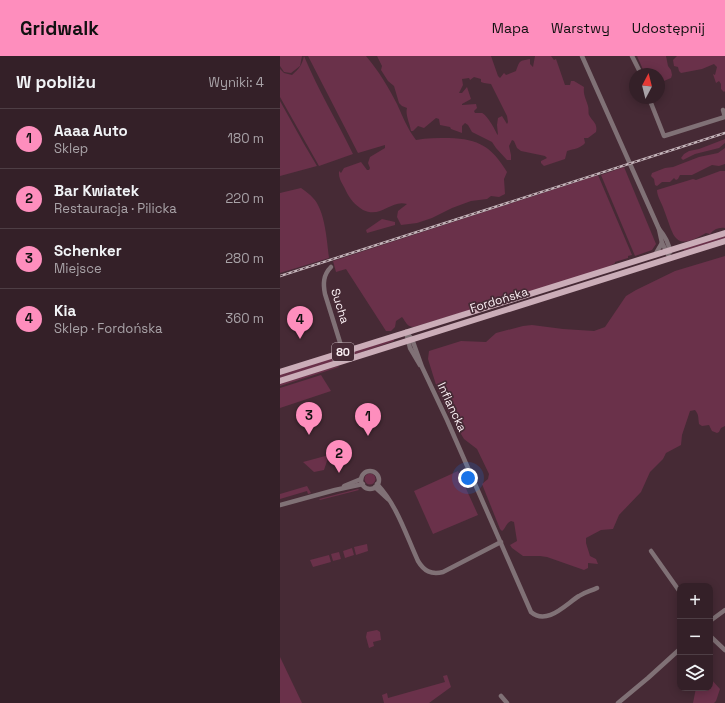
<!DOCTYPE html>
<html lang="pl">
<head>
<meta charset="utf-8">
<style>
	body { margin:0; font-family:"Space Grotesk",sans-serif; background:#3f2d34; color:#f1f3f6 }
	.controls { position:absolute; right:12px; bottom:12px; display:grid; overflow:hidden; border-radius:8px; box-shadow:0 2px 10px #0003 }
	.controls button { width:36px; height:36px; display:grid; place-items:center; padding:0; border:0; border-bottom:1px solid #4e3e45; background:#342028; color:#f1f3f6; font:20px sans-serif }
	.compass { position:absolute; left:349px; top:12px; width:36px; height:36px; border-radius:50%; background:#342028; box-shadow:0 2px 10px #0003; rotate:7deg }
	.you { position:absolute; left:188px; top:422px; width:14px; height:14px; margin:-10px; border:3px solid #fff; border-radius:50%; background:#1a73e8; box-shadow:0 0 0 6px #1a73e833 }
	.badge { display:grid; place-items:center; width:26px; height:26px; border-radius:50%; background:#fe8ebd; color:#111; font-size:13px; font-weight:700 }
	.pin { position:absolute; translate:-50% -33px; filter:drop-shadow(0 1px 2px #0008) }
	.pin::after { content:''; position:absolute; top:21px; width:14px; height:12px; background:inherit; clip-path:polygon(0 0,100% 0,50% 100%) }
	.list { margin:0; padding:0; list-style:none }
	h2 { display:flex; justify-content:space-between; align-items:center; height:52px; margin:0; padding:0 16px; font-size:17px }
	h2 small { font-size:13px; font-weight:400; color:#a9a3a8 }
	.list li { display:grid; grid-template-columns:26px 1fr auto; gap:12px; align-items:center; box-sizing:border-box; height:60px; padding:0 16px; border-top:1px solid #4e3e45 }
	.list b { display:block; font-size:15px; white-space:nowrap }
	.list p { margin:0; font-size:13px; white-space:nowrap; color:#a9a3a8 }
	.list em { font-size:13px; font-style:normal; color:#a9a3a8 }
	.icon { flex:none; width:22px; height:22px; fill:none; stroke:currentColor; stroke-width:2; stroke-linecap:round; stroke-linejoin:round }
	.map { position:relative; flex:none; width:445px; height:647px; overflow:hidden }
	header { display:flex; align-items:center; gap:24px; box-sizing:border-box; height:56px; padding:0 20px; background:#fe8ebd; color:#111 }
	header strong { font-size:19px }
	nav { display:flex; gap:22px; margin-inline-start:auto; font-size:14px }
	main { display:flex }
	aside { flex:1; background:#342028 }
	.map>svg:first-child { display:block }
</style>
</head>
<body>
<header>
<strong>Gridwalk</strong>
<nav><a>Mapa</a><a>Warstwy</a><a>Udostępnij</a></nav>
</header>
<main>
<aside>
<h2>W pobliżu<small>Wyniki: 4</small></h2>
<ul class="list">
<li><span class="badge">1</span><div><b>Aaaa Auto</b><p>Sklep</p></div><em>180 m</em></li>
<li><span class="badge">2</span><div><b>Bar Kwiatek</b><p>Restauracja · Pilicka</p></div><em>220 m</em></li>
<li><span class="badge">3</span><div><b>Schenker</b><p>Miejsce</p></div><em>280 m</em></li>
<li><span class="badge">4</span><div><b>Kia</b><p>Sklep · Fordońska</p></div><em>360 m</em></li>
</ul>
</aside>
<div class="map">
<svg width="445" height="647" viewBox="0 0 445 647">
	<rect width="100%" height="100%" fill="#462a35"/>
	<g fill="#6a314a" fill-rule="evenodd">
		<path d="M0,0H22L20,10L11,17L4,16L0,10Z"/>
		<path d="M24,0C38,34 57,65 73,98L39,110L0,41V13L4,17L12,19C19,13 22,9 24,0Z"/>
		<path d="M28,0H86C98,14 109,32 117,48C123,61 127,72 136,84C147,82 158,82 169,82C199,83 212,91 227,116L224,123L225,138L219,141L211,140L207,143L191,145L172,152L152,162L137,167L121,169L117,161L118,155L127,148C111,143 101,163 83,154C75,149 70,143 66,135C63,128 58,123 59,115L61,117L64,112L81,106L87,114H89L90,112L88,107L90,101L105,92V89L78,97Z"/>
		<path d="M97,0H211L218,20L220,22L224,17L226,19L236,15C240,4 239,5 250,3V8L253,11L255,0H271L274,4L276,3L285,29H290L291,25H294L304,31C303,39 306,43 308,50C309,53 308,57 309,59C312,65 318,67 316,76L308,82H304L305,87C301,92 294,93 287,95L285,103L264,110L261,107V105L267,102L265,100L241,95L237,92L234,85L232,84L229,90L231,99V104H227L216,92L212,86L192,76L188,69L185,67L182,70V77L171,73L170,71L160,69L159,63L156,62L144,72L138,70L133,75H131C130,68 125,59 127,52L122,50L119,47L114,30L108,25L101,14L102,10ZM194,21L201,23V26L204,27L211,28L227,60L228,66L227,68L222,60L218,62L217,69L218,79L217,78C215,73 207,59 202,57C202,57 196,57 195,57L194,55L197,52L196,48L182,49V48L191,43L187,31L182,37H179L183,29L182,23L189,22L190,24Z"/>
		<path d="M357,0H386L388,10L391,14L392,19L391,22L379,27V18H365Z"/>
		<path d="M397,0H445V35L444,36L441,33V28L439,25L436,27L433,18L435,19L437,11L434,8L422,13L401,17L399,15L398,11L394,10L393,4Z"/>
		<path d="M0,45L24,88L37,110L0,120Z"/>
		<path d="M445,83V87L439,92L415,98L403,104L401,102L404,98L409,95L419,93Z"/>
		<path d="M445,92V108L439,110L432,109L412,119H400L398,123L396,124L394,122L390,126H382L377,130L375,129L374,123L371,120L372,117L385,112L393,111L419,101L438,97Z"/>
		<path d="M344,111L376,188L372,194L355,200L321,119Z"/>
		<path d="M440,115H445V172C439,171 434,173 430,178L426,177C393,197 394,179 384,154C382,147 377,141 377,134L413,123L416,124Z"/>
		<path d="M318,119L352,199L348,200V202L335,206V207L327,212L134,271C127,271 126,266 122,261L116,265L115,271L111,275H106L66,213L56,216L53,205Z"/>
		<path d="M21,132C25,135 30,138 33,142C45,154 47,185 49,202L0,217V137Z"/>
		<path d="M102,163L115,166V169L87,177L86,174Z"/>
		<path d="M445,179V182L404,195L403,193Z"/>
		<path d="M445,200V370L441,372L439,376L437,377L432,375L429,369L422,370L419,368C418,361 419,359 415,354L410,355L402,379L401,389L386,397L383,403L370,416L361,436L339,459L333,473L321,474L306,482V487L310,500L316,503L318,508L308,507V512L304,514L267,501L260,500H243L232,492L230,489L237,485L234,466L231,465C226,467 226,472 222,475L220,473L202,428L208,423L209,418L197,393L184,383L181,378L166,352L157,332L148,303L149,295L181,285L206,286L216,277L243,270L252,269L283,273L314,275L325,271L346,240L356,234L395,215Z"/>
		<path d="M114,283V285L59,304L0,323V318Z"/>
		<path d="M58,310L59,311L0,330V327Z"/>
		<path d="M41,319L51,335L0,352V332Z"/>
		<path d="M49,399L44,414L34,416L23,406Z"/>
		<path d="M178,415L198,459L153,478L134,435Z"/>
		<circle cx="90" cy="423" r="5.5"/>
		<path d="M27,430L31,437L28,438L27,435L0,443V438Z"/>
		<path d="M78,433L79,434L40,444L39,443Z"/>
		<path d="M87,488L88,495L76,499L74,491Z"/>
		<path d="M72,492L74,499L65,502L63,495Z"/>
		<path d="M59,496L61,503L53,505L51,498Z"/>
		<path d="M49,499L51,506L33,511L30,504Z"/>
		<path d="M97,574L100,576L101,584L93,586L94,590L89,592L86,581L87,576Z"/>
		<path d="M0,601L22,647H0Z"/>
		<path d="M167,619L171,631L149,647H104L102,639L107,637L108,642L165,626L163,620Z"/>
		<path d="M430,622L440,633L436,645L434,647H413L416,632H430Z"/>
	</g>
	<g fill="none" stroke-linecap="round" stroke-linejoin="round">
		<g stroke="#807176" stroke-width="4.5">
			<path d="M302,0L379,173L382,187L390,202"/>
			<path d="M352,0L361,18"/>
			<path d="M369,42L384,80L445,61L443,54"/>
			<path d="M379,173C385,180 389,187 390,196"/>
			<path d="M375,199L382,187"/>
			<path d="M51,211C43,219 43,228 45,238L63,296"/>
			<path d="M126,276L132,283L142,311L167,364L251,556C267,570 286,548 299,540C305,536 311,535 317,532"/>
			<path d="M126,276L130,292L140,309"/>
			<circle cx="90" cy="424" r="9"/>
			<path d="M97,428C117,449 126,479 138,505C144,515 151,519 163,516L221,486"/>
			<path d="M64,430L81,423"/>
			<path d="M95,431L108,443"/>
			<path d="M0,449L55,434L83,428"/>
			<path d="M371,495L400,536"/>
			<path d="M430,565L445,554"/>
			<path d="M430,580L445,594"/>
			<path d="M221,640L227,647"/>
			<path d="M338,647L368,622L400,593"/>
		</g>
		<g stroke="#cbadb8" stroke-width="6">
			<path d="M0,316L445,177"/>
			<path d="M0,325L445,185"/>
		</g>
		<defs>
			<path id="rail" d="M0,220L445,77"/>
		</defs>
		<use href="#rail" stroke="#c4b4ba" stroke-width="2.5"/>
		<use href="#rail" stroke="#462a35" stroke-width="1" stroke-dasharray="3" stroke-linecap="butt"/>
	</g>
	<g text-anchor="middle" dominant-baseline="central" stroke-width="3.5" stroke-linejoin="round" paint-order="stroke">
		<rect fill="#462a35" stroke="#c6b6bc" stroke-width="1" x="52" y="287" width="22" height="18" rx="3"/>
		<g font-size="11" font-weight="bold" fill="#fdf2f6">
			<text x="63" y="296">80</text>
		</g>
		<g font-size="12" fill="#fdf2f6" stroke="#462a35">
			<text transform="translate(219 244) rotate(-17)">Fordońska</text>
			<text transform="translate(60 250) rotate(73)">Sucha</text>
			<text transform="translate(172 351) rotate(65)">Inflancka</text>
		</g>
	</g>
</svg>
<div class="controls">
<button>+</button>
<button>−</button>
<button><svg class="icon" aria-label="layers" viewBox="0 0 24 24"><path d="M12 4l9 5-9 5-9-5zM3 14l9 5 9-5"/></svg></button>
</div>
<svg class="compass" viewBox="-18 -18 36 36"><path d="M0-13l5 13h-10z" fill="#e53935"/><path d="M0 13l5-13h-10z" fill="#a9a3a8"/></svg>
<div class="you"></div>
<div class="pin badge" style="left:88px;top:380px">1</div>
<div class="pin badge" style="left:59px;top:417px">2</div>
<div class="pin badge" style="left:29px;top:379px">3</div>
<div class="pin badge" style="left:20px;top:283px">4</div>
</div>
</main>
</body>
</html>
